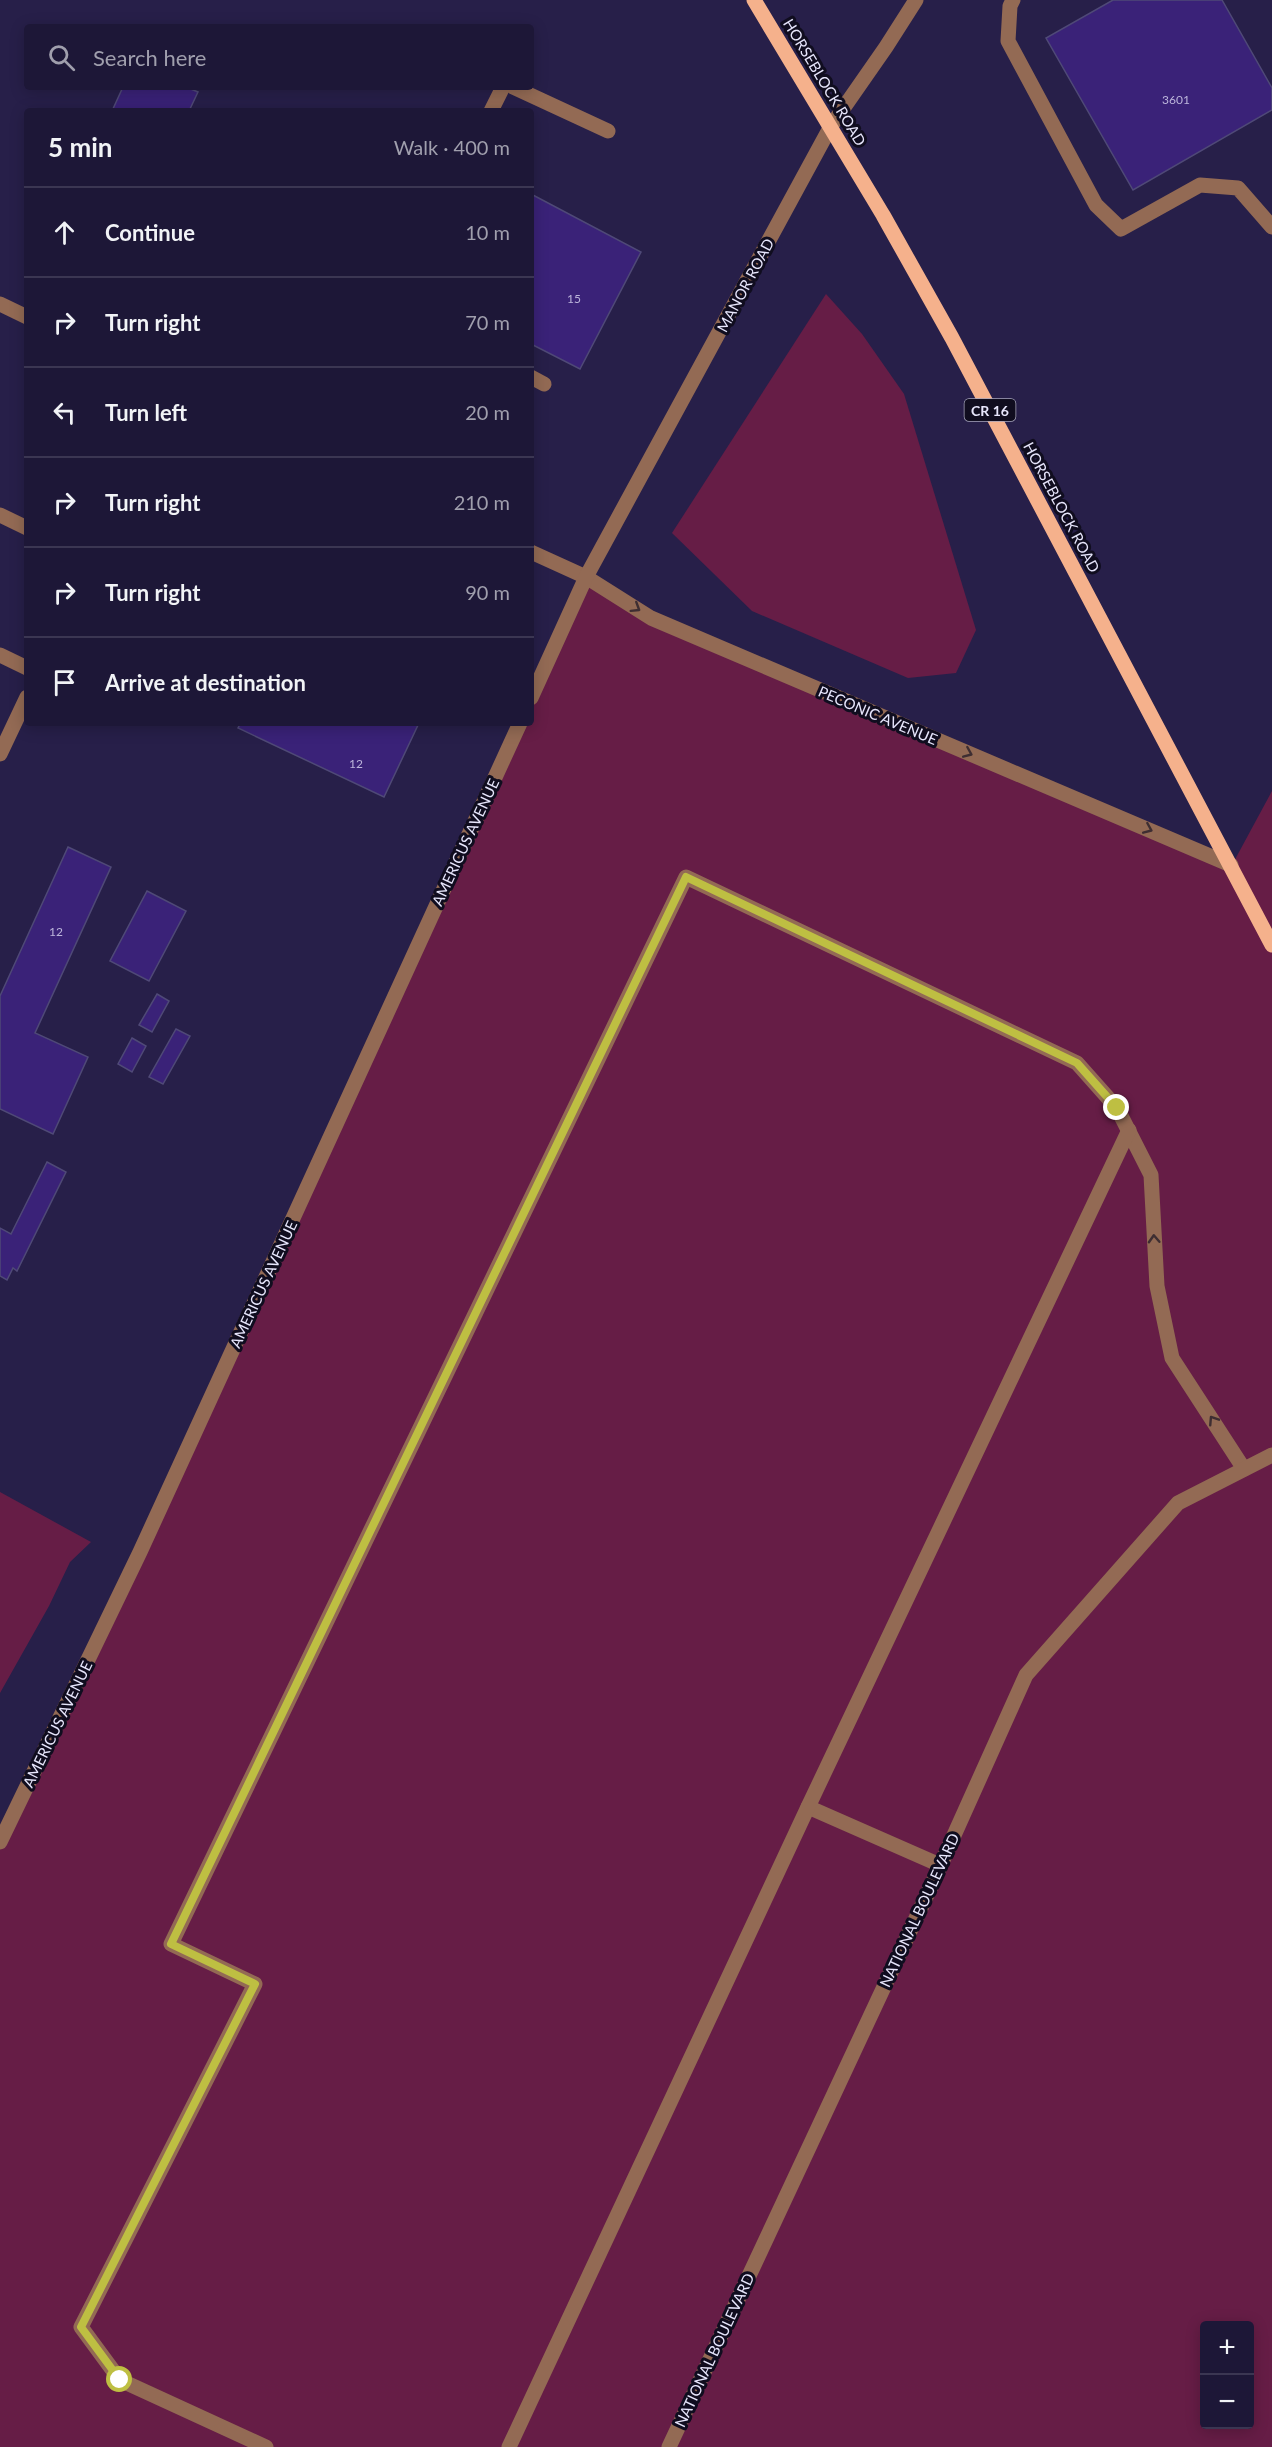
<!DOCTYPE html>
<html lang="en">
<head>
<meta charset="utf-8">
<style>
	body { margin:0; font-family:Lato,sans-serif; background:#25203f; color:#f1f3f6 }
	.controls { position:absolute; right:18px; bottom:18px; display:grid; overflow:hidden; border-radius:6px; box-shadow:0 3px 15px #0003 }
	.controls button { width:54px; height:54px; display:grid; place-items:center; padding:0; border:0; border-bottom:2px solid #3b3652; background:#1d1737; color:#f1f3f6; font:30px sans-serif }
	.stop { position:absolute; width:18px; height:18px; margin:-14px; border:4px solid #bebf42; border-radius:50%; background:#fff }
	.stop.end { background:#bebf42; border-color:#fff; box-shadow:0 2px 6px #0008 }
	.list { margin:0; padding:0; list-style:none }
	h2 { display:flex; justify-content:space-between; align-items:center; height:78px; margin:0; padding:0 24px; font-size:26px }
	h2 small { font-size:20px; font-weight:400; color:#a09fad }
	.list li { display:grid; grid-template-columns:39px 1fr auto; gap:18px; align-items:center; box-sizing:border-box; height:90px; padding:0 24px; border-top:2px solid #3b3652 }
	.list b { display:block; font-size:22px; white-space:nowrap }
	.list em { font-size:20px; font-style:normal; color:#a09fad }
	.icon { flex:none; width:33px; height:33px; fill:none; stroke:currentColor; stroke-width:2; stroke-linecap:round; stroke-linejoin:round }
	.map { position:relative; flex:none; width:1272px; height:2447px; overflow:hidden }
	.search { position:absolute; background:#1d1737; box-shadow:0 3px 15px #0003; left:24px; top:24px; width:510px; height:66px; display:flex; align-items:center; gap:15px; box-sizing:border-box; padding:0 21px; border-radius:6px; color:#a09fad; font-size:22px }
	.panel { position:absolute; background:#1d1737; box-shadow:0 3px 15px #0003; left:24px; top:108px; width:510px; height:618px; border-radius:6px }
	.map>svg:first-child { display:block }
</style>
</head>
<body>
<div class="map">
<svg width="1272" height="2447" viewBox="0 0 1272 2447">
	<rect width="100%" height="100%" fill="#271f49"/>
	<g fill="#661d46" fill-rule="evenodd">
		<path d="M826,294L862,334L904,394L976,630L956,673L908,678L752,611L672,533Z"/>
		<path d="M586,577L651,618L1232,865L1272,791V2447H0V1842L520,723H531V698ZM1204,2326H1250V2424H1204Z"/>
		<path d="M0,1492L91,1542L70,1562L49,1606L0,1693Z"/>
	</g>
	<g fill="#3a2278" stroke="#4f4977" stroke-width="1.5">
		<path d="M1113,0H1222L1272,88V110L1133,190L1046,38Z"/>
		<path d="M123,87H186L198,92L189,111H112Z"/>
		<path d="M531,194L641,252L580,369L531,344Z"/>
		<path d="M237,723H419L384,797L238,728L240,724Z"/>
		<path d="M68,847L111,867L35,1033L88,1057L53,1134L0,1109V996Z"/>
		<path d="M147,891L186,911L149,981L110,961Z"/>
		<path d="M157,994L169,1001L152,1032L139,1025Z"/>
		<path d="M176,1029L190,1036L163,1084L149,1077Z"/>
		<path d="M132,1038L146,1046L132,1072L118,1064Z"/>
		<path d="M47,1162L66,1172L17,1271L13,1268L7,1280L0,1276V1228L11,1234Z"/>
	</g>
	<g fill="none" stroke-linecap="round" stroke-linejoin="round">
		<g stroke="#936a54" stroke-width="15">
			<path d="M1013,0L1010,6L1008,41L1096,205L1121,229L1200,185L1238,188L1272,227"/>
			<path d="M513,87L608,131"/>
			<path d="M491,111L503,87"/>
			<path d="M0,304L27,317"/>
			<path d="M531,377L544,384"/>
			<path d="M0,515L27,528"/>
			<path d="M531,552L586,577L651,618L1231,865"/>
			<path d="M0,655L27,668"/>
			<path d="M531,698L586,577L831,126L886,47L916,0"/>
			<path d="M0,754L27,697"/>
			<path d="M808,1807L940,1865"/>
			<path d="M0,1842L140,1552L520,723"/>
			<path d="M266,2447L120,2380L81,2327L255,1984L171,1944L686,877L1077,1063L1117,1108L1151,1175L1157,1286L1172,1358L1244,1469"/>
			<path d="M509,2447L808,1807L1129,1130"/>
			<path d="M669,2447L933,1882L1026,1675L1178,1503L1272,1455"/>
		</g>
		<path stroke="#f5b18c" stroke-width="15" d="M754,0L883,215L952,338L1272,945"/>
	</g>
	<defs><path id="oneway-chevron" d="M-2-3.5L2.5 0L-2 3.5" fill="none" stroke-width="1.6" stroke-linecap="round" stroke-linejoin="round" transform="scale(1.5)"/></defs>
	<g stroke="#3e2e32">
		<use href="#oneway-chevron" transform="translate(636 608) rotate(32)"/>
		<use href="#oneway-chevron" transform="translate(968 753) rotate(23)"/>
		<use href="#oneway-chevron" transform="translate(1148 829) rotate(23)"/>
		<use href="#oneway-chevron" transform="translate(1154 1239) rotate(-93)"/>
		<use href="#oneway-chevron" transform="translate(1213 1420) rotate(-123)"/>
	</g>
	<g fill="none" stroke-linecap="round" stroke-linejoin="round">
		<path stroke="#bebf42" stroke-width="8" d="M120,2380L81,2327L255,1984L171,1944L686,877L1077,1063L1117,1108"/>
	</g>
	<g text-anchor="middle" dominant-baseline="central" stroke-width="6" stroke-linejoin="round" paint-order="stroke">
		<g font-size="12" fill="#bcb5db">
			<text x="1176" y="99">3601</text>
			<text x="574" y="298">15</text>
			<text x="356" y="763">12</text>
			<text x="56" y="931">12</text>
		</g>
		<rect fill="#100d1f" stroke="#a6a5ba" stroke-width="1.5" x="964.5" y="399" width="51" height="22" rx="4.5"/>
		<g font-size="14" font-weight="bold" fill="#e7e6fc">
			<text x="990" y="410">CR 16</text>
		</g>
		<g font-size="15" fill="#e7e6fc" stroke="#100d1f">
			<text transform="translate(825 82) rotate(59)">HORSEBLOCK ROAD</text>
			<text transform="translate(745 285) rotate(-62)">MANOR ROAD</text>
			<text transform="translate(1062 507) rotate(62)">HORSEBLOCK ROAD</text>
			<text transform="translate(878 715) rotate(23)">PECONIC AVENUE</text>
			<text transform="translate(465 842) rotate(-65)">AMERICUS AVENUE</text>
			<text transform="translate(263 1284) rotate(-65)">AMERICUS AVENUE</text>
			<text transform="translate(57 1724) rotate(-64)">AMERICUS AVENUE</text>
			<text transform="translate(919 1910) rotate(-65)">NATIONAL BOULEVARD</text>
			<text transform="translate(714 2350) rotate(-65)">NATIONAL BOULEVARD</text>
		</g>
	</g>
</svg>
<div class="controls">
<button>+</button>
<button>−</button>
</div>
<div class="stop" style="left:120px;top:2380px"></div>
<div class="stop end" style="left:1117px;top:1108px"></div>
<div class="search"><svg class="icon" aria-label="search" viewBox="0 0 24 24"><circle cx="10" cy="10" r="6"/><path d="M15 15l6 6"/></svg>Search here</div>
<section class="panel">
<h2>5 min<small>Walk · 400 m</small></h2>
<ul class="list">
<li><svg class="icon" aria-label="ahead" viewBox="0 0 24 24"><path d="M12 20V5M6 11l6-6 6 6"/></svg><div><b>Continue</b></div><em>10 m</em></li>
<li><svg class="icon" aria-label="right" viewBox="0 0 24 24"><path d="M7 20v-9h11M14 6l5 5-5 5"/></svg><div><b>Turn right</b></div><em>70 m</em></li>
<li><svg class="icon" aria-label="left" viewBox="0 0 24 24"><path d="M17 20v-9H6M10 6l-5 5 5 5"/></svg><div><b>Turn left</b></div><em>20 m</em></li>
<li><svg class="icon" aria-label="right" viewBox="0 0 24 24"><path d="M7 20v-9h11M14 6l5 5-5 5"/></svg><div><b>Turn right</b></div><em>210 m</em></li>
<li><svg class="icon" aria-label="right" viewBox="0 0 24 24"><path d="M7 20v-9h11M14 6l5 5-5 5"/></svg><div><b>Turn right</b></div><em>90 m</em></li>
<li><svg class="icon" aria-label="arrive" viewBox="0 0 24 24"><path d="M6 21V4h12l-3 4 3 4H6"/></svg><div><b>Arrive at destination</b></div></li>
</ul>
</section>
</div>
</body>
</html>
